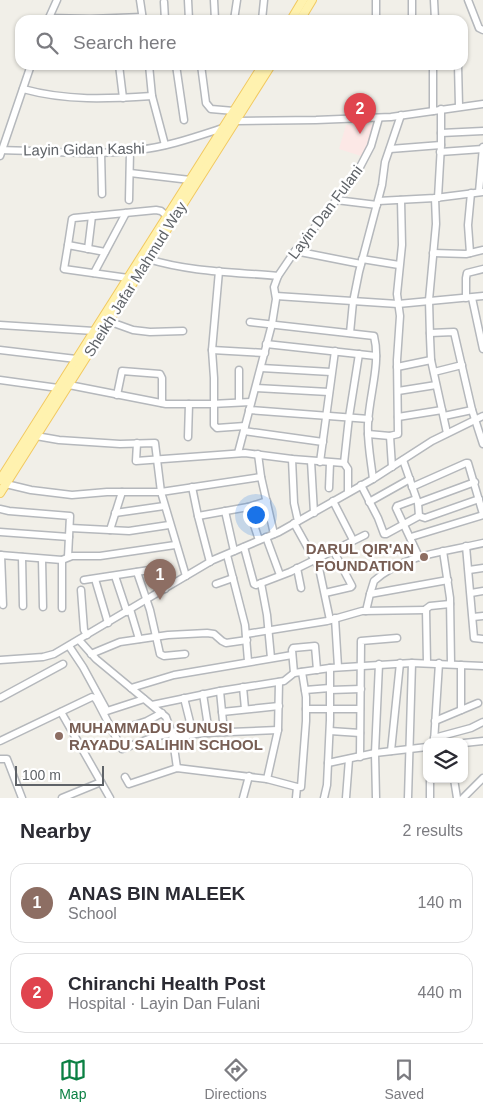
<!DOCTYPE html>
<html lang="en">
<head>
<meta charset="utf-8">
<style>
	body { margin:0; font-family:Arial,sans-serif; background:#f2f2f3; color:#2b2b33 }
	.controls { position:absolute; right:15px; bottom:15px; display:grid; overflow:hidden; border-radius:10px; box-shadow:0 1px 4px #0004 }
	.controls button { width:45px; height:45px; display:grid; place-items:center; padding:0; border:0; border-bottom:1px solid #e1e1e2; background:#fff; color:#2b2b33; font:25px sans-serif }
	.scale { position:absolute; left:15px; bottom:12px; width:89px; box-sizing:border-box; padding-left:5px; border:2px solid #5f6368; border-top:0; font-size:14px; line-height:18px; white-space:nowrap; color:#5f6368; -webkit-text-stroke:4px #fff; paint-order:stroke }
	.you { position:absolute; left:255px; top:514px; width:18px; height:18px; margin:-12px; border:4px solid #fff; border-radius:50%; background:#1a73e8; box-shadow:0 0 0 8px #1a73e833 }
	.badge { display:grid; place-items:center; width:32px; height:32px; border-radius:50%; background:#0b8043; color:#fff; font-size:16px; font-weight:700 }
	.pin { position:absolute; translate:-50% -41px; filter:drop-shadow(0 1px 2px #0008) }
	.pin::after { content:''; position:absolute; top:26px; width:18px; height:15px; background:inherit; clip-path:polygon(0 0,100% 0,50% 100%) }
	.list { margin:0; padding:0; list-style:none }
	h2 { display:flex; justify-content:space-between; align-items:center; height:65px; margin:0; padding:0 20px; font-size:21px }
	h2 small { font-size:16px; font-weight:400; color:#7c7c81 }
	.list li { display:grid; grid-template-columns:32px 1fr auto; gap:15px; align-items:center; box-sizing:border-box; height:80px; margin:0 10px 10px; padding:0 10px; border:1px solid #e1e1e2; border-radius:15px }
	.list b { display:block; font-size:19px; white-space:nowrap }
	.list p { margin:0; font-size:16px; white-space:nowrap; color:#7c7c81 }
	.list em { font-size:16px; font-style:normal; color:#7c7c81 }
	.icon { flex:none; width:28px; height:28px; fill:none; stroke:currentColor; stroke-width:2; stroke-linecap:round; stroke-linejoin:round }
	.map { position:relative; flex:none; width:483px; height:798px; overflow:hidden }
	.search { position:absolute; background:#fff; box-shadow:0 1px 4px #0004; left:15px; right:15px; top:15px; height:55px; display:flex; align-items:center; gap:12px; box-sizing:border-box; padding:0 18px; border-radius:15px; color:#7c7c81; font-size:19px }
	.sheet { height:245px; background:#fff }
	nav { display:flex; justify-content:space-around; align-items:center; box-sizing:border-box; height:70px; border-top:1px solid #e1e1e2; background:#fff; font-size:14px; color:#7c7c81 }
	nav a { display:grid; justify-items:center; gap:2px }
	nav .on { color:#0b8043 }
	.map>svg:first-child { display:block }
</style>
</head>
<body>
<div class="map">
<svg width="483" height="798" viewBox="0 0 483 798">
	<rect width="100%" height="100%" fill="#f1efe8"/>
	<path fill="#fce8e6" d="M378,124L364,157L339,149L346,125Z"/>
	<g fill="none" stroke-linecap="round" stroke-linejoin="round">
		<defs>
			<g id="minor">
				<path d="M140,0L143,20"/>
				<path d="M188,0L189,20"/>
				<path d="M214,0L215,20"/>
				<path d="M376,0V20"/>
				<path d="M412,0V20"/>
				<path d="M434,0L435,20"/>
				<path d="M468,0L479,28L483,30"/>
				<path d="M164,2L165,20"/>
				<path d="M49,18L90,19L142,17"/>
				<path d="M48,20L57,0"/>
				<path d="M234,20L237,0"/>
				<path d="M262,20L264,0"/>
				<path d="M119,65L123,98"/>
				<path d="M149,65L152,96L165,145"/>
				<path d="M176,65L184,120"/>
				<path d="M201,65L206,103L211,109L234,111"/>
				<path d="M458,65L459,106"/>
				<path d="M23,89C67,101 107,99 152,96"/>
				<path d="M433,111V65"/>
				<path d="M236,121L316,120L391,117L483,104"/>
				<path d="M441,133L483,131"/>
				<path d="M390,149L441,145"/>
				<path d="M0,150C46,151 93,156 138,150C167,147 195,137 223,128"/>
				<path d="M101,152L102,194"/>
				<path d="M440,152L483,149"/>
				<path d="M0,156L31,65"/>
				<path d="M130,173L190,180"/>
				<path d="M479,192L483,147"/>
				<path d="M435,198L436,224L429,300L430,337L431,360L447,433"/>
				<path d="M438,198L441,145V109"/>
				<path d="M129,200L130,151"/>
				<path d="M336,200L377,205"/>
				<path d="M378,201L435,198L483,192"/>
				<path d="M68,245L72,219L74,218L156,210L161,211L167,216"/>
				<path d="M88,249L92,216"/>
				<path d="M295,251L361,264"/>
				<path d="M105,252L68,245L64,269L128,278"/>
				<path d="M433,253L466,254L483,250"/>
				<path d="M470,253L468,225L471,193"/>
				<path d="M148,259C190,272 234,272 278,276"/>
				<path d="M362,259L399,265"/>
				<path d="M219,271L212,350L214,378V425L217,428L245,426"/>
				<path d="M94,273L126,213"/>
				<path d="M276,296L398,304L483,296"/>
				<path d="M466,298V278L467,273L483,269"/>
				<path d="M472,298L483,349"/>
				<path d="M108,321L133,330L150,332L183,331"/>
				<path d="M250,322L374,336C381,364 369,395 368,424C367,442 371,461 373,479"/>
				<path d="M0,325L94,331"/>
				<path d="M350,333L353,302L359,272L382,185L385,162L401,115"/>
				<path d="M430,333L454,332L472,410L483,444"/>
				<path d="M266,344L376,356"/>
				<path d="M0,350L76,359"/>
				<path d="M212,350L265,353"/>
				<path d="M397,367L431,360"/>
				<path d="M261,368L331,372"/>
				<path d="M239,370V402"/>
				<path d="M434,372L462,365"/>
				<path d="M0,380L58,388"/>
				<path d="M69,385L166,404H211L251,402"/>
				<path d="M256,388L329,392"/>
				<path d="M398,391L436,385"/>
				<path d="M117,395L122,371L160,374L162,378V403"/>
				<path d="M249,410L369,419"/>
				<path d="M444,416L472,410"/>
				<path d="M398,417L442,410"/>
				<path d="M244,431L323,442"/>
				<path d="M368,434L390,436L398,434L397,360L400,316L397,294L402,245L401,200"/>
				<path d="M36,436L59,440L120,444L155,443L161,492L186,576"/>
				<path d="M390,436L392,467"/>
				<path d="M188,437L189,404"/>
				<path d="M137,443L136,461L245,453L292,459L344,463"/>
				<path d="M238,453L272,324L276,299L274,287L278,276L295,251L329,210L360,167L371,146L379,118"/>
				<path d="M258,454L261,477L274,534"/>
				<path d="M292,459L294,503L298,521"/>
				<path d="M403,460L418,503L419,516"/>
				<path d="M311,461L314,513"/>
				<path d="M320,462L335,351"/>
				<path d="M6,484L31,490L72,495L107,492H161L261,477"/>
				<path d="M361,485L378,518L384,534H386L419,516L425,518L479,499"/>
				<path d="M192,487L198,516L210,562"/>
				<path d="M412,487L466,463H468L483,514"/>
				<path d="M329,488L330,463"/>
				<path d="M348,492V469L344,463L349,417L359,354"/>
				<path d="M416,499L397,506L396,508L419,557"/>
				<path d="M333,501L353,540"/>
				<path d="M369,502L410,479"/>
				<path d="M418,503L475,482"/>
				<path d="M248,507L259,540"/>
				<path d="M0,509L9,511L70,516L68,557"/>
				<path d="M225,511L234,551"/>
				<path d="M115,513L164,506"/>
				<path d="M198,516L248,507L267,501"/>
				<path d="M294,523L319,568L330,620"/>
				<path d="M70,528L129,531L169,525"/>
				<path d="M110,530L122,492"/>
				<path d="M0,532L69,537"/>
				<path d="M266,537L280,575"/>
				<path d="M411,537L483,515"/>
				<path d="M466,546L474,638L483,639"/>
				<path d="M244,547L254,584L256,585L290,572L365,535"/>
				<path d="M443,551L450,598L451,664"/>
				<path d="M0,555L62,560L72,556H100L175,545"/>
				<path d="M1,555L3,605"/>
				<path d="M227,555L245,625L248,661"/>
				<path d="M22,557L23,606"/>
				<path d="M42,559L43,607"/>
				<path d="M62,560V608"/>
				<path d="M297,568L301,588"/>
				<path d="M469,570L483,568"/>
				<path d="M137,572L150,610L160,654L164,656L185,654"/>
				<path d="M115,576L127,612"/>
				<path d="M95,579L108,623"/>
				<path d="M84,580L156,569L160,572L165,589"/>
				<path d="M261,583L267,615L271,658"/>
				<path d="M216,584L233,578"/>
				<path d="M81,590L84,630L87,635"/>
				<path d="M325,593L351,587L352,586L333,550"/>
				<path d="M471,593L483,591"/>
				<path d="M370,594L374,581C404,554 446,552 483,543"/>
				<path d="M130,609L139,639"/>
				<path d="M366,611L370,594L448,580"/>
				<path d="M473,617L483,616"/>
				<path d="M335,618L338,667"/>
				<path d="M246,634L327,621L362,611L426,610"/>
				<path d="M79,640L96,659L166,717L172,733L177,768"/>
				<path d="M69,646L83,667L107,711L144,699"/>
				<path d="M91,654L120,642L168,635L207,633L214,634L222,641L226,643L247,640"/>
				<path d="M0,660L43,657L54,654L213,560L279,532L373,479L432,441L483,416"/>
				<path d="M427,663L426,609L430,606L450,604"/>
				<path d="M294,673L292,650L293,648L315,646L317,670"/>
				<path d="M243,687L245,709"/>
				<path d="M131,688L174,675L292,655"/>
				<path d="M305,690L330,688"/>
				<path d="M330,690L361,689"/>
				<path d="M220,691L224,732"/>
				<path d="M203,694L209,733"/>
				<path d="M0,698L63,664"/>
				<path d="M184,698L193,734"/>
				<path d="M152,705L220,691L284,681L294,673L330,668L412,663L483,666"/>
				<path d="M306,709H360"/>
				<path d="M461,710V665"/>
				<path d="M61,712L110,798"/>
				<path d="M222,712L279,706"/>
				<path d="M435,721L478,703"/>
				<path d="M330,731L360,733"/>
				<path d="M113,732L147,721L162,713"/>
				<path d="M173,737L204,733L278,730"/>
				<path d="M434,738L471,728L483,722"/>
				<path d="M0,741L92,697L95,698L97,701L122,749L154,737L172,733"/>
				<path d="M434,742L439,663"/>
				<path d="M464,743L483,741"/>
				<path d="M391,751L400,663"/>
				<path d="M360,757L361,641L397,638"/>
				<path d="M0,759H7L22,798"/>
				<path d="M328,763L375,753L427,747"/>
				<path d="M125,777L129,784L177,768L267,779L297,787H301L306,721V697L302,672"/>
				<path d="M267,779L278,730L279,682"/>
				<path d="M430,779V798"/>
				<path d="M454,779L457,798"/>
				<path d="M62,798L101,782"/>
				<path d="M243,798L249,776"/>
				<path d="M296,798L297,787"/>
				<path d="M324,798L327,785L330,720V668"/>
				<path d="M346,798L349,759"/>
				<path d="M376,798L375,753L379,664"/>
				<path d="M408,798L412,663"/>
				<path d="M463,798L483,778"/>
			</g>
			<g id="major">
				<path d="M291,20L303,0"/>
				<path d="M300,20L312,0"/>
				<path d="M0,480L263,65"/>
				<path d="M0,493L271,65"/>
			</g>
		</defs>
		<use href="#minor" stroke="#b5b8bc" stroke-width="9"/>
		<use href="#major" stroke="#f2c960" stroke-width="10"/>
		<use href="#minor" stroke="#fff" stroke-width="6"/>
		<use href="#major" stroke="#fff2af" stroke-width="8"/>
	</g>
	<g fill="#8d6e63" stroke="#fff" stroke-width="2">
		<circle cx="424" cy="557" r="5"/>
		<circle cx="59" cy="736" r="5"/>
	</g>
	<g text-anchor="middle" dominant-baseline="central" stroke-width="5" stroke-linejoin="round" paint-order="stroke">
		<g font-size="15" fill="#5f6368" stroke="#fff">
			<text transform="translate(84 149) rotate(-1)">Layin Gidan Kashi</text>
			<text transform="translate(325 212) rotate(-53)">Layin Dan Fulani</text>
			<text transform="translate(135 279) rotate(-58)">Sheikh Jafar Mahmud Way</text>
		</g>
		<g font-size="15" font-weight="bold" fill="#785e54" stroke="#fff" text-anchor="end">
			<text x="414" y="548">DARUL QIR'AN<tspan x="414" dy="17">FOUNDATION</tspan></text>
			<text x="69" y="727" text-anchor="start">MUHAMMADU SUNUSI<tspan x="69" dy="17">RAYADU SALIHIN SCHOOL</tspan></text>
		</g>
	</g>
</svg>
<div class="controls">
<button><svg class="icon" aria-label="layers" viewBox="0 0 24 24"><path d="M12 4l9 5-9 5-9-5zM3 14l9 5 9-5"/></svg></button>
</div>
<div class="scale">100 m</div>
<div class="you"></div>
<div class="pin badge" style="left:160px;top:600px;background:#8d6e63">1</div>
<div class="pin badge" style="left:360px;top:134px;background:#e0444e">2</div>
<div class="search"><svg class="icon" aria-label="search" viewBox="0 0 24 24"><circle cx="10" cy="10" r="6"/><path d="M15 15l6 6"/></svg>Search here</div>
</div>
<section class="sheet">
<h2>Nearby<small>2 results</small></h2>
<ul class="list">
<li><span class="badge" style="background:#8d6e63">1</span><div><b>ANAS BIN MALEEK</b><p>School</p></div><em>140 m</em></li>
<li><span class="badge" style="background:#e0444e">2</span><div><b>Chiranchi Health Post</b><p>Hospital · Layin Dan Fulani</p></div><em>440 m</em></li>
</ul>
</section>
<nav>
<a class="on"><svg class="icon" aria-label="map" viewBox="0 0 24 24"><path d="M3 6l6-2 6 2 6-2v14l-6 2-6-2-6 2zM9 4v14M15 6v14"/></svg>Map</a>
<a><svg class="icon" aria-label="directions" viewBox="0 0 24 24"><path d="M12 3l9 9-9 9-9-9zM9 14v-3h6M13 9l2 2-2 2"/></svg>Directions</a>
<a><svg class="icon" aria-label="saved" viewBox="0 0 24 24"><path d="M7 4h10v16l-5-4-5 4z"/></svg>Saved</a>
</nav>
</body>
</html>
